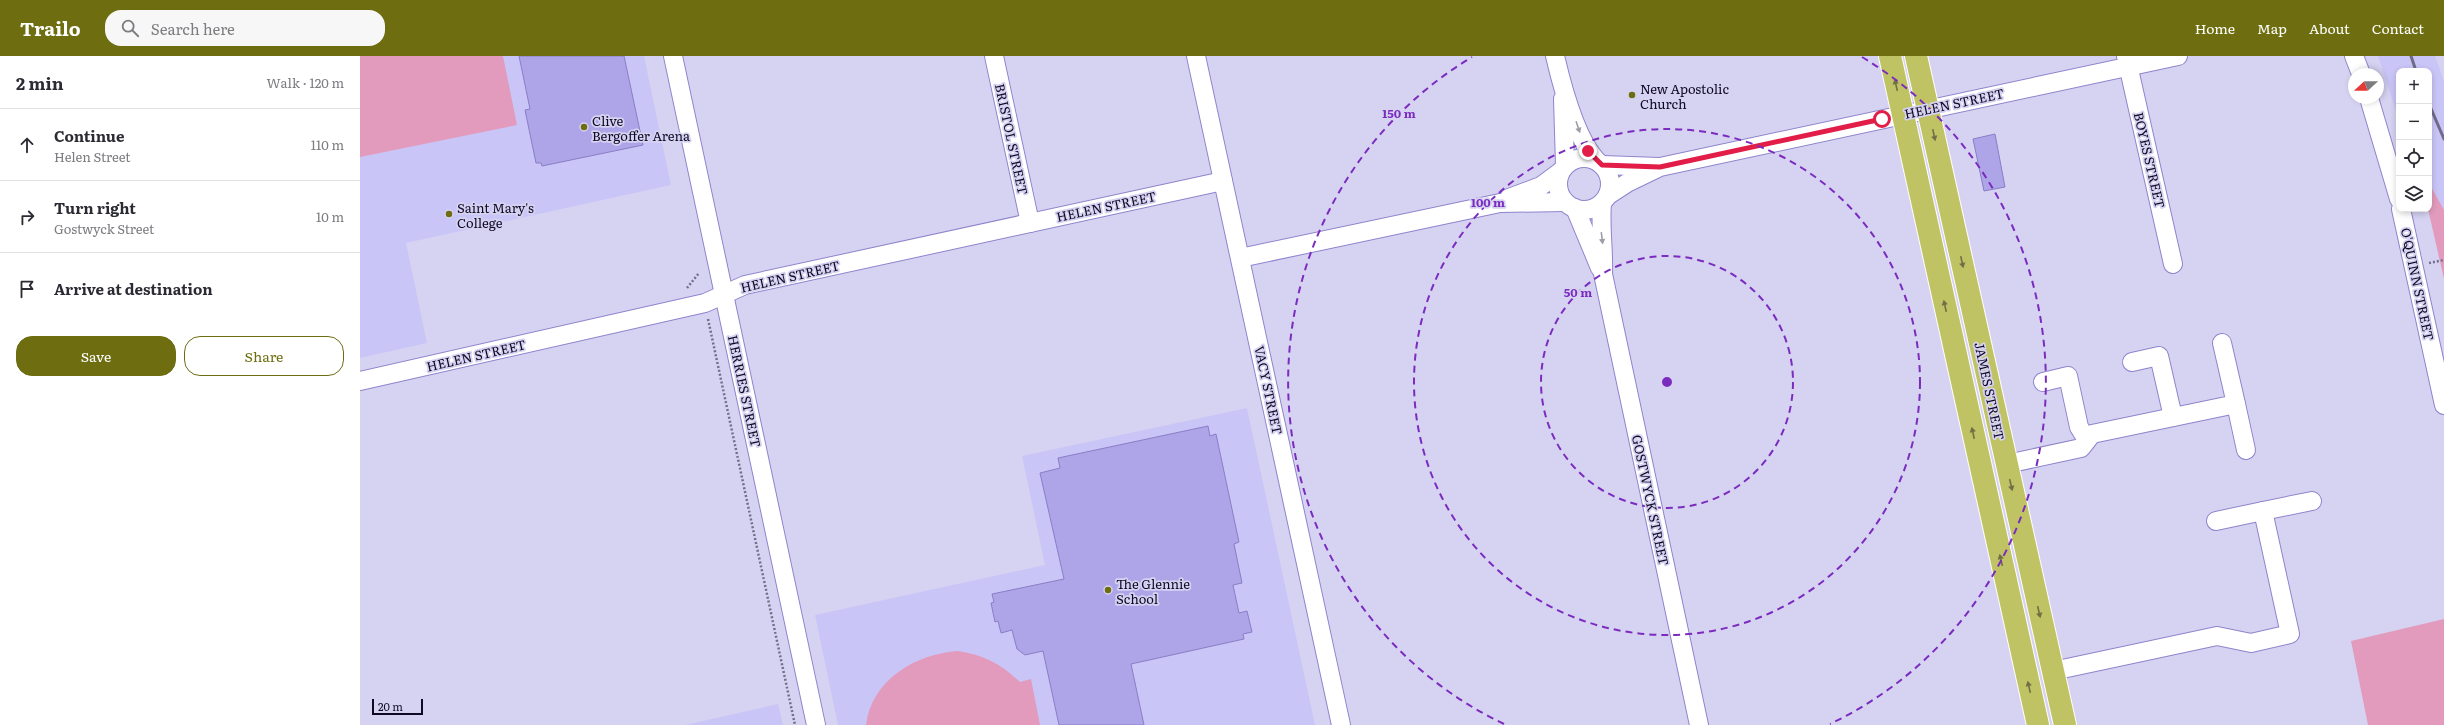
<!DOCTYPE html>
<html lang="en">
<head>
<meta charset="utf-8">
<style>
	body { margin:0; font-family:Literata,serif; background:#f7f7f7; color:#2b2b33 }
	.controls { position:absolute; right:12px; top:12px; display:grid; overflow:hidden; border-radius:8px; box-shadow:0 2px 6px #0003 }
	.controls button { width:36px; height:36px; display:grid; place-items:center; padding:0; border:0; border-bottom:1px solid #e1e1e2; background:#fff; color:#2b2b33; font:20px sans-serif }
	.compass { position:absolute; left:1988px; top:12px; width:36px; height:36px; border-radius:50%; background:#fff; box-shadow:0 2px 6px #0003; rotate:249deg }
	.scale { position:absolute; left:12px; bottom:10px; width:51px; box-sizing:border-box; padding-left:4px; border:2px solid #100924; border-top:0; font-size:11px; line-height:14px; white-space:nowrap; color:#100924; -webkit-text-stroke:3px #d6d3f2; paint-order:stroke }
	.stop { position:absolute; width:12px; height:12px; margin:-9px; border:3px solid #e11d48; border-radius:50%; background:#fff }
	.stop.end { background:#e11d48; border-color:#fff; box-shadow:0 1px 4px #0008 }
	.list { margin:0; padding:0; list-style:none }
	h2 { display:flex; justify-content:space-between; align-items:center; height:52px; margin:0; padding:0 16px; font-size:17px }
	h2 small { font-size:13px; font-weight:400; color:#7c7c81 }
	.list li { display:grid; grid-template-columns:26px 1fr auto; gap:12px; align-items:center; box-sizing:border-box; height:72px; padding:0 16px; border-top:1px solid #e1e1e2 }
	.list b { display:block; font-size:15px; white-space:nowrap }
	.list p { margin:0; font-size:13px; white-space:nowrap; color:#7c7c81 }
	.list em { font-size:13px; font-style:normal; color:#7c7c81 }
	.actions { display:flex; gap:8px; padding:12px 16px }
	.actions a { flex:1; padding:9px 0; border:1px solid #6e6e11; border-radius:16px; text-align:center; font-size:14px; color:#6e6e11 }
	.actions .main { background:#6e6e11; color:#fff }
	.icon { flex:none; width:22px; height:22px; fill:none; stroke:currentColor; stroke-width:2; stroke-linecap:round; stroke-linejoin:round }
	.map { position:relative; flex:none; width:2084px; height:669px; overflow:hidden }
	header { display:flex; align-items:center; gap:24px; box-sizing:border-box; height:56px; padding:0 20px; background:#6e6e11; color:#fff }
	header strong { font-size:19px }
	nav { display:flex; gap:22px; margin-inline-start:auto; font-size:14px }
	.search { width:280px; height:36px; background:#f7f7f7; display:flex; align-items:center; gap:10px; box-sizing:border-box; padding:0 14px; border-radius:16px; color:#7c7c81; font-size:15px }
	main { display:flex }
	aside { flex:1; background:#fff }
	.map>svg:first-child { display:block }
</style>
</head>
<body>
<header>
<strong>Trailo</strong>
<div class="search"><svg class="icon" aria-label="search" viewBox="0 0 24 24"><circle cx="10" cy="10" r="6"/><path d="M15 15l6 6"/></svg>Search here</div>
<nav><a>Home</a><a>Map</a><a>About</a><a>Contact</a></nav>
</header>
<main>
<aside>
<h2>2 min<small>Walk · 120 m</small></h2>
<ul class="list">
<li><svg class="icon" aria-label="ahead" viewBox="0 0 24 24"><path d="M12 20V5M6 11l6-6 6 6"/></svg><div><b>Continue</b><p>Helen Street</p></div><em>110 m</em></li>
<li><svg class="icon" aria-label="right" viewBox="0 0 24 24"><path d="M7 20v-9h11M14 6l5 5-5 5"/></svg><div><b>Turn right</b><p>Gostwyck Street</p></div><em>10 m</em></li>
<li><svg class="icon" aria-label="arrive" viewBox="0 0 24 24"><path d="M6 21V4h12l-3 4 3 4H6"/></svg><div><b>Arrive at destination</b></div></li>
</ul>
<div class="actions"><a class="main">Save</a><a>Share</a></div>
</aside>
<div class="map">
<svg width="2084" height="669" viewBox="0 0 2084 669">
	<rect width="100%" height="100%" fill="#d6d3f2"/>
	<g fill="#cac5f7">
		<path d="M0,0H284L311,129L46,187L67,287L0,302Z"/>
		<path d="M2018,0H2075L2084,25V154L2069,127V15H2039V64Z"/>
		<path d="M887,352L955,669H478L455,559L685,509L662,400Z"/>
		<path d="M418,648L423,669H325Z"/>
	</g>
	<g fill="#e29bbc">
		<path d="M0,0H143L157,69L0,101Z"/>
		<path d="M2069,127L2084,154V223L2068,153Z"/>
		<path d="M2084,563V669H2008L1991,585Z"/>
		<path d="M598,595C624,599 641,608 660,626L671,623L680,669H506C512,623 556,598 598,595Z"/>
	</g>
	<g fill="#aea4e8" stroke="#897ec6">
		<path d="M159,0H264L283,89L182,110L181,107H176L165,54L170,53Z"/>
		<path d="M1635,78L1645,131L1624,135L1613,83Z"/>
		<path d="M848,370L850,380L856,378L879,486L874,488L882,527L873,529L879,557L887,555L892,576L883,578L884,583L771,608L784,669H699L683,595L665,599L657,593L652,574L641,577L638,565L635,566L631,547L634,546L632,538L704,523L680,417L700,412L698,402Z"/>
	</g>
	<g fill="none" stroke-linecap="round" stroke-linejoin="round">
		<defs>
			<g id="minor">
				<path d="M313,0L456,669"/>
				<path d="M634,0L670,167"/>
				<path d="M836,0L981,669"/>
				<path d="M1195,0C1202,30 1215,81 1236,104"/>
				<path d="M1766,0L1813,208"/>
				<path d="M1994,0L2001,18"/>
				<path d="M2009,42L2039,143"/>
				<path d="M1203,43L1205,109"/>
				<circle cx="1224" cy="128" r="26"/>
				<path d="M1242,109L1299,111"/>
				<path d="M1247,140L1267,127L1300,111L1818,0"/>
				<path d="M1149,142L1181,130L1200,116"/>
				<path d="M1242,147C1240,171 1244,194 1243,218L1339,669"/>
				<path d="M1215,152L1240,212"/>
				<path d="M2041,153L2084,349"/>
				<path d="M880,202L1140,147L1205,146"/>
				<path d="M1772,306L1799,300L1813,361"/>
				<path d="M0,325L345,247L385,229L863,125"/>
				<path d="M1683,326L1708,320L1719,371L1727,384"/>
				<path d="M1876,348L1886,394"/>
				<path d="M1647,408L1721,392L1732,378L1876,348L1862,287"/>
				<path d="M1903,455L1952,445"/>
				<path d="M1693,615L1857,580L1891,587L1930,578L1903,455L1856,465"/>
			</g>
			<g id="highway">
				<path d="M1530,0L1678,669"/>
				<path d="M1556,0L1705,669"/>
			</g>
		</defs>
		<use href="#minor" stroke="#8f84cc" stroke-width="20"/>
		<use href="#highway" stroke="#fff" stroke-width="24"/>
		<g stroke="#736e8b" stroke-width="2.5" stroke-dasharray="2 2" stroke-linecap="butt">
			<path d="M2069,207L2084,204"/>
			<path d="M327,232L339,217"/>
			<path d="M348,263L435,669"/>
		</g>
		<use href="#minor" stroke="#fff" stroke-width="18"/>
		<use href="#highway" stroke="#c0c363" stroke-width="22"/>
		<g stroke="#706b88" stroke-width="3">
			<path d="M2051,0L2056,15"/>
			<path d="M2069,48L2084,83"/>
		</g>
	</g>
	<defs><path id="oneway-solid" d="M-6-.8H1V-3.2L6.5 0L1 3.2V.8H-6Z"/></defs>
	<g fill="#716f47">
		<use href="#oneway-solid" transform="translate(1536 29) rotate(-103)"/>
		<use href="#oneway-solid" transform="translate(1574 79) rotate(78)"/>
		<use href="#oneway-solid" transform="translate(1602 206) rotate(78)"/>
		<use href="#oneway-solid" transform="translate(1585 250) rotate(-102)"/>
		<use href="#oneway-solid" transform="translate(1613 377) rotate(-102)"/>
		<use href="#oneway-solid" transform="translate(1651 429) rotate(77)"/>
		<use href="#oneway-solid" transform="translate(1641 504) rotate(-103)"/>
		<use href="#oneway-solid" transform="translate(1679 556) rotate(77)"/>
		<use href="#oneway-solid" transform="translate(1669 631) rotate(-103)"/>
	</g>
	<g fill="#9f9da7">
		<use href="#oneway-solid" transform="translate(1218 71) rotate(71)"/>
		<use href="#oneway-solid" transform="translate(1242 182) rotate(83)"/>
	</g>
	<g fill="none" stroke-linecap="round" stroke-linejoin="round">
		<path stroke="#e11d48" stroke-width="5" d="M1228,95L1242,109L1300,111L1522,63"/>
	</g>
	<g fill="none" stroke="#7b2cbf" stroke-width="2" stroke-dasharray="7 5">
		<circle cx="1307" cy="326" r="126"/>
		<circle cx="1307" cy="326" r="253"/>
		<path d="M1144 668A379 379 0 0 1 1112 1M1502 1A379 379 0 0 1 1470 668"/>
	</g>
	<g fill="#6e6e11" stroke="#d6d3f2" stroke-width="1.5">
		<circle cx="1272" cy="39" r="4"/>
		<circle cx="224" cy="71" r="4"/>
		<circle cx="89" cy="158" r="4"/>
		<circle cx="748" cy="534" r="4"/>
	</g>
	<g text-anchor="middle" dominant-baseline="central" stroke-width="3.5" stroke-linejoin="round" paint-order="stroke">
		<g font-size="13" fill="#100924" stroke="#d6d3f2" text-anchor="start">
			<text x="1280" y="32">New Apostolic<tspan x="1280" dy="15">Church</tspan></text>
			<text x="232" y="64">Clive<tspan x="232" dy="15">Bergoffer Arena</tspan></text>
			<text x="97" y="151">Saint Mary's<tspan x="97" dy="15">College</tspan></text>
			<text x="756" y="527">The Glennie<tspan x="756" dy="15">School</tspan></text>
		</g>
		<g font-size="13" fill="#100924" stroke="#d6d3f2">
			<text transform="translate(1594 47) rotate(-12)">HELEN STREET</text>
			<text transform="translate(652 83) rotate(78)">BRISTOL STREET</text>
			<text transform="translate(1790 104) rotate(77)">BOYES STREET</text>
			<text transform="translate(746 150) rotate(-12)">HELEN STREET</text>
			<text transform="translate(430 220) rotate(-13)">HELEN STREET</text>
			<text transform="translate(2058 228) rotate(78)">O'QUINN STREET</text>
			<text transform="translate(116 299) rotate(-13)">HELEN STREET</text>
			<text transform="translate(909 334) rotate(78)">VACY STREET</text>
			<text transform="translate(385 335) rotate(78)">HERRIES STREET</text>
			<text transform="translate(1630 335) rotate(78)">JAMES STREET</text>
			<text transform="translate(1291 444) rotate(78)">GOSTWYCK STREET</text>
		</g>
	</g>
	<circle cx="1307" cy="326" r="6" fill="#7b2cbf" stroke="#d6d3f2" stroke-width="2"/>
	<g font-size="12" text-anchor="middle" font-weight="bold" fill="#7b2cbf" stroke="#d6d3f2" stroke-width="3.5" stroke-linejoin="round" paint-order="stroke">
		<text x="1039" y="62">150 m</text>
		<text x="1128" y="151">100 m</text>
		<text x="1218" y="241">50 m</text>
	</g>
</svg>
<div class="controls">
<button>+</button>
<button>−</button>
<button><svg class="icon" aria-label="locate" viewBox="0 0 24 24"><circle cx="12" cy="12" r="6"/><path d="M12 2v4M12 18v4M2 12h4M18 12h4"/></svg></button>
<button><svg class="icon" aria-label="layers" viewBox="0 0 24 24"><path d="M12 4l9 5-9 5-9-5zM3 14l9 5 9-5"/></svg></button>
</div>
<svg class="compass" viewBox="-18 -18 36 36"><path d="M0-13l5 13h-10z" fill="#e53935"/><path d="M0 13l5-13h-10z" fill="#7c7c81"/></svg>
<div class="scale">20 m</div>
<div class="stop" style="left:1522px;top:63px"></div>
<div class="stop end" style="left:1228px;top:95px"></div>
</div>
</main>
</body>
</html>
